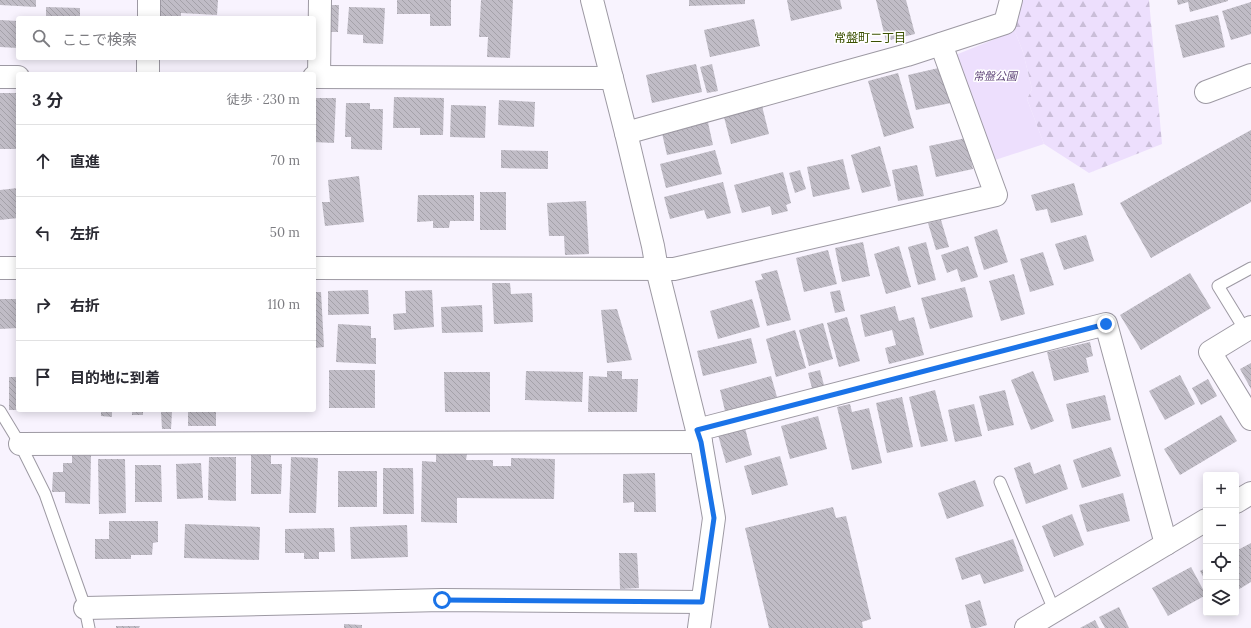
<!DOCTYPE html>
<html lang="ja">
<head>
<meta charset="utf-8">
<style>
	body { margin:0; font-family:Lora,"Noto Sans JP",serif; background:#f7f7f7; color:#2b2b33 }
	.controls { position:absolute; right:12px; bottom:12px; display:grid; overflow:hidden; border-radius:4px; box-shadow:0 2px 10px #0003 }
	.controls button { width:36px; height:36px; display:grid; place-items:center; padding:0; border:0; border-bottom:1px solid #e1e1e2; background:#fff; color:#2b2b33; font:20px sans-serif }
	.stop { position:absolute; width:12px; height:12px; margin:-9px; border:3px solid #1a73e8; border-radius:50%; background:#fff }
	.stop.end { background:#1a73e8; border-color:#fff; box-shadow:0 1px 4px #0008 }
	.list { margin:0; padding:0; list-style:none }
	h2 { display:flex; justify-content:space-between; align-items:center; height:52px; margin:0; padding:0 16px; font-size:17px }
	h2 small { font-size:13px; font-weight:400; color:#7c7c81 }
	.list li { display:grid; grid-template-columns:26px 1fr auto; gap:12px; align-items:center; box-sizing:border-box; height:72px; padding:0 16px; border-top:1px solid #e1e1e2 }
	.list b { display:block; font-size:15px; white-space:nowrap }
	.list em { font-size:13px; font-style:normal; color:#7c7c81 }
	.icon { flex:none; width:22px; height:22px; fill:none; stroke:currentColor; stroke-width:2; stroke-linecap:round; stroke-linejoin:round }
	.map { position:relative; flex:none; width:1251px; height:628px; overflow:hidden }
	.search { position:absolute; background:#fff; box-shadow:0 2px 10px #0003; left:16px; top:16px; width:300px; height:44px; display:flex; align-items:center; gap:10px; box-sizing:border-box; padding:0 14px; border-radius:4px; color:#7c7c81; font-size:15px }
	.panel { position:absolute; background:#fff; box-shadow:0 2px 10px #0003; left:16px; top:72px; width:300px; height:340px; border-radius:4px }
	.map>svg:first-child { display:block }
</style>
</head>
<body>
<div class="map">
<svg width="1251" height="628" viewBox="0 0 1251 628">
	<defs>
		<pattern id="forest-firs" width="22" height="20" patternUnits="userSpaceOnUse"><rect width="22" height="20" fill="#eddffd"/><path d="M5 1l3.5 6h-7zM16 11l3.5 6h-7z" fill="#cabed8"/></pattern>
		<pattern id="building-back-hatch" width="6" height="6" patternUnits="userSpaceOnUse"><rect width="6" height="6" fill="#c0bcc6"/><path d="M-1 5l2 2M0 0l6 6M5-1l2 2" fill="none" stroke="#a4a1a9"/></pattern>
	</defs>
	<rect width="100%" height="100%" fill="#f8f3fe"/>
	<path fill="#eddffd" d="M1014,29L1023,52L1032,89L1027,99L1044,144L992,161L953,56L1000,37Z"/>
	<path fill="url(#forest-firs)" d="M1022,0H1149L1162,144L1089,173L1044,144L1027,99L1032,89L1023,52L1014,29Z"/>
	<g fill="url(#building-back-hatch)">
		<path d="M0,0H36V7L0,5Z"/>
		<path d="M161,0H218L217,15L181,13V18H161Z"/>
		<path d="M397,0H451V26H430V14H397Z"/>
		<path d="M481,0H513L510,58L487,57L488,37H479Z"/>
		<path d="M689,0H745V4L689,6Z"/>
		<path d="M787,0H840L842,9L791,21Z"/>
		<path d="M876,0H906L915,34L886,41Z"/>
		<path d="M1177,0H1228V1L1190,12L1188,2L1178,5Z"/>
		<path d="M1251,2V34L1231,40L1222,11Z"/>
		<path d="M329,5H339L338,32H328Z"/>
		<path d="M46,7L80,8V18H46Z"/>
		<path d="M349,7L385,8L383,44L363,43V35L347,34Z"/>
		<path d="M1218,15L1225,47L1183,58L1175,25Z"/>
		<path d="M754,19L760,46L710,57L704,30Z"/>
		<path d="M0,20L18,21V48L0,47Z"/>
		<path d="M696,64L702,92L652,103L646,75Z"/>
		<path d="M712,64L718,91L707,93L700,67Z"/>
		<path d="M943,67L951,103L916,110L908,75Z"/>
		<path d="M898,73L914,128L884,137L868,81Z"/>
		<rect x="0" y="93" width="18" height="56"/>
		<path d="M394,97L444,98L443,135H420V128H393Z"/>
		<path d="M314,98H336L334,143L314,142Z"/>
		<path d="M499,100L535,102L534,127L498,125Z"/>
		<path d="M346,103H370V109H383L382,150L351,149V137H345Z"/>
		<path d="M451,105L486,106L485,138L450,137Z"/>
		<path d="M762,106L769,134L731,144L724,117Z"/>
		<path d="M707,118L713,145L667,155L661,129Z"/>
		<path d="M1251,130V202L1151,258L1120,203Z"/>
		<path d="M966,138L973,169L936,177L929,146Z"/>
		<path d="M880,146L891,186L862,193L851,155Z"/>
		<path d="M501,150L548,151V169L501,168Z"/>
		<path d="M715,150L722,174L666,188L660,164Z"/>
		<path d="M843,159L850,189L813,197L807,167Z"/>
		<path d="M917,165L924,196L898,201L892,170Z"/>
		<path d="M800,170L806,189L795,193L789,173Z"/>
		<path d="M783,172L791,203L786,205L788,211L772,215L770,206L742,213L734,185Z"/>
		<path d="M359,176L364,222L325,226L322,202H330L328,180Z"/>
		<path d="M723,182L731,213L707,219L704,210L670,219L664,197Z"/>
		<path d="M1074,183L1083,215L1051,223L1047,209L1036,211L1031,195Z"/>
		<path d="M18,188V218L0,220V190Z"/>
		<rect x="480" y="192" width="26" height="38"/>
		<path d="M418,195H474V221H450L449,228H433V221L417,222Z"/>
		<path d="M586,201L589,254L565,255L564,236H549L547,203Z"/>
		<path d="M941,220L949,247L936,250L928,223Z"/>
		<path d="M997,229L1008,262L984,270L974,237Z"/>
		<path d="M1086,235L1094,261L1064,270L1055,244Z"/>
		<path d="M863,242L870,276L842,282L835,248Z"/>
		<path d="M926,242L936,280L918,285L908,247Z"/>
		<path d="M899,246L911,287L886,294L874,254Z"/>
		<path d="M968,246L978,277L961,282L957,269L947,273L941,255Z"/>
		<path d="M828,250L837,284L804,292L796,258Z"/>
		<path d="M1043,252L1054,285L1030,292L1020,259Z"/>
		<path d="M777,270L791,320L767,326L755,281L763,279L761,274Z"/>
		<path d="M1190,273L1211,308L1141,350L1120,315Z"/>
		<path d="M1014,274L1025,314L1001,321L989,281Z"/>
		<path d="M492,283H510L511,294L532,293L533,322L494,324Z"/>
		<path d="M965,287L973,317L930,329L921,298Z"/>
		<path d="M368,290L369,314L328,315V291Z"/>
		<path d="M432,290L434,327L394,330L393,314L406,313L405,291Z"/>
		<path d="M840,290L845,311L835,313L830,292Z"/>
		<path d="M314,292H321L324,347L314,348Z"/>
		<path d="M0,299H18V328L0,329Z"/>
		<path d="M752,299L760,327L718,339L710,311Z"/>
		<path d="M482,305L483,332L442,333L441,307Z"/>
		<path d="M895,306L899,321L914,317L924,355L889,364L885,348L896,345L892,330L865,337L860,315Z"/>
		<path d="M617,309L632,360L607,363L601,310Z"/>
		<path d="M847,317L860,361L839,367L827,323Z"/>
		<path d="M823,323L833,359L809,366L799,330Z"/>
		<path d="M338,324L371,326V338H376V364L336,362Z"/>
		<path d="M795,330L806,368L776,377L766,339Z"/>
		<path d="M751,338L757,363L703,376L697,351Z"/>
		<path d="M1090,342L1093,356L1086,358L1089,372L1054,381L1047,352Z"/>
		<path d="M1251,363V389L1240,369Z"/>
		<rect x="329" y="370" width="46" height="38"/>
		<path d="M820,370L825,389L813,392L808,373Z"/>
		<path d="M526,371L583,372L582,402L525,400Z"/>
		<path d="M607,371H622V379H638L637,412H588L589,376L607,377Z"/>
		<path d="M1033,371L1054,421L1031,430L1011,380Z"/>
		<path d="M444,372H490V412H445Z"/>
		<path d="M1180,375L1195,404L1165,420L1149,391Z"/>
		<path d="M771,376L777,397L725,411L720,390Z"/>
		<rect x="9" y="377" width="9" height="33"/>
		<path d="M1208,379L1217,396L1201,405L1192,388Z"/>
		<path d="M935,390L948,441L921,447L909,397Z"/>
		<path d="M1005,390L1014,425L988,431L979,396Z"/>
		<path d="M1105,395L1111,420L1072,429L1066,404Z"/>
		<path d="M902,397L913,447L887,453L876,403Z"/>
		<path d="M850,404L852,412L869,408L882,463L852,470L837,407Z"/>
		<path d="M974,404L982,436L955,442L948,410Z"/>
		<path d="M101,410H112V417L101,416Z"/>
		<rect x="132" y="410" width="11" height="5"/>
		<rect x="188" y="410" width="28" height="16"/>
		<path d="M161,412H172L171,429H162Z"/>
		<path d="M1221,415L1237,441L1180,475L1164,449Z"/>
		<path d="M818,416L827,449L790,459L781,426Z"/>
		<path d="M745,428L752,455L726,463L718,435Z"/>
		<path d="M1111,447L1121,476L1082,488L1073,460Z"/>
		<path d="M436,453L467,454L466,460H493V466H511V458L555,459L554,499L457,498V523L421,522L422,461L436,462Z"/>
		<path d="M72,454H91L90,504L65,503V492H52L53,472H63V463H72Z"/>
		<path d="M251,455H271V464H282L281,494H251Z"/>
		<path d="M780,456L788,485L752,495L744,466Z"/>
		<path d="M209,457H236V501L208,500Z"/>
		<path d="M291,457L318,458L316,513H289Z"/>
		<path d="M98,459H125L126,513L99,514Z"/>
		<path d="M1030,462L1034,474L1060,464L1068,489L1026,504L1014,468Z"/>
		<path d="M201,463L203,498L177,499L176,464Z"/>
		<path d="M135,465H161L162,502H135Z"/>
		<path d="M383,468H413L414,514H383Z"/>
		<rect x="338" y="471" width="39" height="36"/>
		<path d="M655,473L656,512H634V502L623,503V474Z"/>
		<path d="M975,480L984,506L947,519L938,493Z"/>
		<path d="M1123,493L1130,521L1087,532L1079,505Z"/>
		<path d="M833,507L836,518L846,516L871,619L862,622L863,628H769L745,528Z"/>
		<path d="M1072,514L1084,545L1054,557L1042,526Z"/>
		<path d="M109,521H158V542L153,543L152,555H131V559H95V539H109Z"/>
		<path d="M185,524L260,527L259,560L184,558Z"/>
		<path d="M407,525L408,557L351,559L350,527Z"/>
		<path d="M334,528L335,552H319V559H304V553H285V529Z"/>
		<path d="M1013,539L1024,571L984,584L980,574L962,580L955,558Z"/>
		<path d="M1251,543V582L1236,591V551Z"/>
		<path d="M619,553H637L639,588L620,589Z"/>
		<path d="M1191,567L1206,595L1168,616L1152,588Z"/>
		<path d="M1206,568V582L1200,571Z"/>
		<path d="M980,600L987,625L977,628H971L965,605Z"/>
		<path d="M1119,607L1129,628H1105L1099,617Z"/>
		<path d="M1095,620L1099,628H1080Z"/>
		<path d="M344,624L362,625V628H344Z"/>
		<path d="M116,626H140L139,628H116Z"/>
	</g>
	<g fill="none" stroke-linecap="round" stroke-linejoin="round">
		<defs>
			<g id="service">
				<path d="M1245,330L1218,286L1251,268"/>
				<path d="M0,411L20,444L45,494L84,604L89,628"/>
				<path d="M1000,482L1054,610"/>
			</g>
			<g id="minor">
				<path d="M592,0L626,133L653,246L657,269L697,430L701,442L714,518L699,628"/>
				<path d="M149,18V0"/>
				<path d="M148,74V58"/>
				<path d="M0,77H18"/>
				<path d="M314,77L612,78"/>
				<path d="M319,77L320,0"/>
				<path d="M1206,92L1251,75"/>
				<path d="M626,133L907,55L1005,23L1011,0"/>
				<path d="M0,268H18"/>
				<path d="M314,268L674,269L996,195L941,44"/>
				<path d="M1251,327L1210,352L1251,419"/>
				<path d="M697,430L1106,324L1166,544"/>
				<path d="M20,444L701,442"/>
				<path d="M1236,502L1251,493"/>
				<path d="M85,608L442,600L702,602"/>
				<path d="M1026,628L1206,520"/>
			</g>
		</defs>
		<use href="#service" stroke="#9d99a3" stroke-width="13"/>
		<use href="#minor" stroke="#9d99a3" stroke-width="24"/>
		<use href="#service" stroke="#fff" stroke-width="11"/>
		<use href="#minor" stroke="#fff" stroke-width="22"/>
	</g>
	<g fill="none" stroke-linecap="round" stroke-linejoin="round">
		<path stroke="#1a73e8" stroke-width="5" d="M442,600L702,602L714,518L701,442L697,430L1106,324"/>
	</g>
	<g text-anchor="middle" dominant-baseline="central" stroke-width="3" stroke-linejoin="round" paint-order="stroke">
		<g font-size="11" font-style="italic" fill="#63497c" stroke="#fff">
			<text x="995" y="76">常盤公園</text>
		</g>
		<g font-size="12" fill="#3b5001" stroke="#fff">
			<text x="870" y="37">常盤町二丁目</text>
		</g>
	</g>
</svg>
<div class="controls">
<button>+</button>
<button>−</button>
<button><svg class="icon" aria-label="locate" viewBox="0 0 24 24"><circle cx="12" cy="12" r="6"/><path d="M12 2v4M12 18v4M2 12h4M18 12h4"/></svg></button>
<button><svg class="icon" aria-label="layers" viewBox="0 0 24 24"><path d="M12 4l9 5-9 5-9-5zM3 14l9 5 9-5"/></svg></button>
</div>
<div class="stop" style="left:442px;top:600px"></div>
<div class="stop end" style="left:1106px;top:324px"></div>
<div class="search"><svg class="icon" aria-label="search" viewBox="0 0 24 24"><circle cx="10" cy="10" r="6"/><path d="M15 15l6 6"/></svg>ここで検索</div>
<section class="panel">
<h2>3 分<small>徒歩 · 230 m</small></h2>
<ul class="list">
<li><svg class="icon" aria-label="ahead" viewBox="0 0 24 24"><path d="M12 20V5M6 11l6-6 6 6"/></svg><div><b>直進</b></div><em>70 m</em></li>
<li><svg class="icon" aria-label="left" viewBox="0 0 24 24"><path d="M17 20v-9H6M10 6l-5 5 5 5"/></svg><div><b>左折</b></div><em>50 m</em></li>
<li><svg class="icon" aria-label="right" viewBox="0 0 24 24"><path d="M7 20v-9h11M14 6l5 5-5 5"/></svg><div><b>右折</b></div><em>110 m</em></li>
<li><svg class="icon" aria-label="arrive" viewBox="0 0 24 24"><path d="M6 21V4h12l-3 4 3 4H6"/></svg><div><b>目的地に到着</b></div></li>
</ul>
</section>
</div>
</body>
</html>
